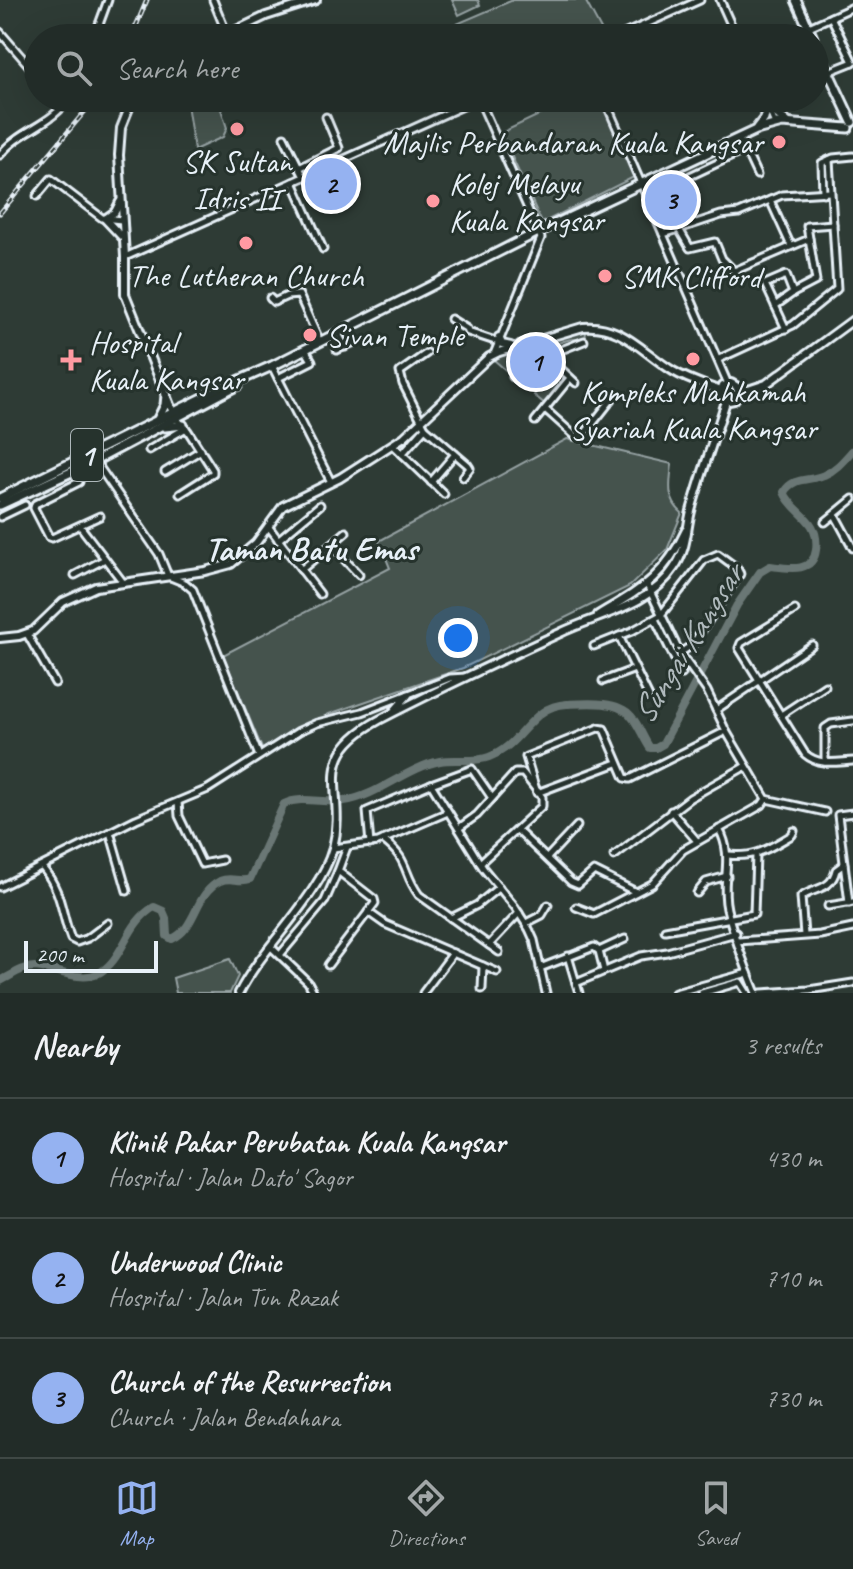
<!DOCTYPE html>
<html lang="en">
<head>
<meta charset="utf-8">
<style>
	body { margin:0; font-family:Caveat,sans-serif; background:#2e3834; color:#f1f3f6 }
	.scale { position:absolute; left:24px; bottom:20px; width:134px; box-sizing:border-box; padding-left:8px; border:4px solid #e8f1f8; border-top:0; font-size:22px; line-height:28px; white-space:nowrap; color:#e8f1f8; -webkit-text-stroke:6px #26332d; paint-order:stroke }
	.you { position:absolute; left:458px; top:638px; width:28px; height:28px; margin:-20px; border:6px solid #fff; border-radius:50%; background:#1a73e8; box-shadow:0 0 0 12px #1a73e833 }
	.badge { display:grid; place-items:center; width:52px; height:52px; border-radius:50%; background:#95b2f1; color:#111; font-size:26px; font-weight:700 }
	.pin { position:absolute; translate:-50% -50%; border:4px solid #fff; box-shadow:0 2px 8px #0006 }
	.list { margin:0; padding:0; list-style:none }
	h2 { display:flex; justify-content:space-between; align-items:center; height:104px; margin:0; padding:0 32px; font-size:34px }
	h2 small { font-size:26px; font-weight:400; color:#a2a7a8 }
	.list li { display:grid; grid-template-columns:52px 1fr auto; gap:24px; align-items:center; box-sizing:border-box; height:120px; padding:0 32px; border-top:2px solid #3f4845 }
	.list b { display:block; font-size:30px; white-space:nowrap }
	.list p { margin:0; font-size:26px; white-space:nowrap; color:#a2a7a8 }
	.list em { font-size:26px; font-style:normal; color:#a2a7a8 }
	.icon { flex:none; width:44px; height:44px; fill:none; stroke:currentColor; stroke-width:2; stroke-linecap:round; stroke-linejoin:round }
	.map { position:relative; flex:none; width:853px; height:993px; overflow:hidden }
	.search { position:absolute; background:#222c28; box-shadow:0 8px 32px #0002; left:24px; right:24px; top:24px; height:88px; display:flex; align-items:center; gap:20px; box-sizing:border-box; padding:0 28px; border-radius:44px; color:#a2a7a8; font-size:30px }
	.sheet { height:464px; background:#222c28 }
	nav { display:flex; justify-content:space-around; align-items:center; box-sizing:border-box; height:112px; border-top:2px solid #3f4845; background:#222c28; font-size:22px; color:#a2a7a8 }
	nav a { display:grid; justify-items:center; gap:4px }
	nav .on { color:#95b2f1 }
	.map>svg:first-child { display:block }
</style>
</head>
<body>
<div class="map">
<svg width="853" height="993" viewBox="0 0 853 993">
	<rect width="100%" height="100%" fill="#2e3b35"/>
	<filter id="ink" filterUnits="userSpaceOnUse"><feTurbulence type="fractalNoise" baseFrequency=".0125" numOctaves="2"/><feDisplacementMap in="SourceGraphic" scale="16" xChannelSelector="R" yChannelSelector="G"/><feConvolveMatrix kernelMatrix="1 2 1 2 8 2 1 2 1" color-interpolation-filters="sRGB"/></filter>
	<g filter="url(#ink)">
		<g fill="#45524e" stroke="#96a2a3" stroke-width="2">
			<path d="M452,0H478L480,5L459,15Z"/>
			<path d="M513,0H585L604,35L596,38H441L452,26Z"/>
			<path d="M190,98H209L219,103L227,128L223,137L194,150L187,104Z"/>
			<path d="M583,98H600L627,157L634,177L542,223L501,133L562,104Z"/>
			<path d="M583,330L586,332L585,341C574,336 559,342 548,348L543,344Z"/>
			<path d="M527,348L529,350L508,372L494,360L509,352Z"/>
			<path d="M554,370L566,379L545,404L534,395Z"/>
			<path d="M567,439L672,464C670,484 666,499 682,513L667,550L630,586L463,668L329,714L263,751L223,655L390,568L379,541Z"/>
			<path d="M230,959L238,976L230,993H176L173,978Z"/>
		</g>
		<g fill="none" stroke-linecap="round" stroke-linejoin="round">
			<path stroke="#6b7775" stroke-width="8" d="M0,981C12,976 21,967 35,967C54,968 79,982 97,974C124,961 125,924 154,907L163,911L166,918L167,936L172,939C197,928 194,894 220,881C231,876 239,883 250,879L284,804C302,795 323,804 344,801C376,797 408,767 440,761C456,758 473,763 489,757C524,744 529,706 567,704C586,703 618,700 631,716C639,725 643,738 650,748H656L663,744L737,605L760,572L770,566C787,568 813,574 816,550C817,542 816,533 812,526C804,513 790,507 784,492C794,476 809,482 824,475C836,470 844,460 853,450"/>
			<defs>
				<g id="minor">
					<path d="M213,0L227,34"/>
					<path d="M720,0L737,38"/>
					<path d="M831,17L853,62"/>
					<path d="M809,27L853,7"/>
					<path d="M0,32L38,76"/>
					<path d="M94,38L108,0"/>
					<path d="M615,38L700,0"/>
					<path d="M828,72L853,62"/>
					<path d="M604,98L728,384"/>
					<path d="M764,98L775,124"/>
					<path d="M479,99L541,238L494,354"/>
					<path d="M284,137L304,177"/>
					<path d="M736,140L742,143L757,175"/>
					<path d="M0,155C19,130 52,125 69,98"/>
					<path d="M299,168L339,148L326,117"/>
					<path d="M690,176L745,150"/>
					<path d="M293,182L323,249"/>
					<path d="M823,193L822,163L833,158L853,156"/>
					<path d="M37,196L51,179L102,218L122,220"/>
					<path d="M770,200L791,246"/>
					<path d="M679,229L690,248L715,242L722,259L734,271L809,239"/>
					<path d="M663,234L721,215L739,213L782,195L830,192"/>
					<path d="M125,257L481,98"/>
					<path d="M793,293L816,281L807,226L833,224"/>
					<path d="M270,298L274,302L287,296L299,295L320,342"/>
					<path d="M775,306L793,293L786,275L765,284L786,329"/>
					<path d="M451,319L467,329L468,332L498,342"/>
					<path d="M338,333L345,347"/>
					<path d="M532,342L576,383"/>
					<path d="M337,350L354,342"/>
					<path d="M546,356L584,341"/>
					<path d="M719,359L793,325L837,289L829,160"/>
					<path d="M272,366L331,482"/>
					<path d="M513,377L538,349"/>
					<path d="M278,378L312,361L305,349"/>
					<path d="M545,409L575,436L582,437L612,399"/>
					<path d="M176,418L188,431L213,470V473L180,494"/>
					<path d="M535,421L570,378"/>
					<path d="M425,428L468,465L470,468L463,477"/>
					<path d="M393,445L444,494"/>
					<path d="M149,450L186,428"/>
					<path d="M402,454L425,428L403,384L400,372L427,353"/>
					<path d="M95,461L159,554L168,576L185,583L193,590L259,756"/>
					<path d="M165,472L201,450"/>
					<path d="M79,482L35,504L34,508L49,537L52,538L100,516"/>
					<path d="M431,482L455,454"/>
					<path d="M835,515L853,548"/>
					<path d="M0,517L25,505"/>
					<path d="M825,522L853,499"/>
					<path d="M80,526L122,581"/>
					<path d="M268,526L320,594"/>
					<path d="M278,540L320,505"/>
					<path d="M331,545L359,575"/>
					<path d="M301,570L346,532"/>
					<path d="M75,575L105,559"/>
					<path d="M647,585L680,653L707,691L726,731L766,799L825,812"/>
					<path d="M795,610L741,643L739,648L805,754C819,766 835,762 853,761"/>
					<path d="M655,619L682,674"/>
					<path d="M27,634L55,683"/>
					<path d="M619,636L649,697"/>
					<path d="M594,646L632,631L661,615L704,560L718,554L737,568L740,574L692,645L680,653"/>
					<path d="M603,681L635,669"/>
					<path d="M716,710L812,645"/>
					<path d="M781,715L825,686"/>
					<path d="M825,762V728L831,724L853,721"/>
					<path d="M617,763L537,793L526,757L598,728L604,729L625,778L630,779L726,731"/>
					<path d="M431,784L472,769L492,798"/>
					<path d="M178,802L179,816L202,864L222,860"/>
					<path d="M671,811L697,841"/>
					<path d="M459,828L477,815L515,773H523L542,797V806L480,863"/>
					<path d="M719,829C735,858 720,879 727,909C734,937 745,966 756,993"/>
					<path d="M517,830L571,882L578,885L594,871L636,892"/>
					<path d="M110,832L127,891"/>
					<path d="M383,840C410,860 402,872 419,895L499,952"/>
					<path d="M370,844L367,811L431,784L483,868L515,907L529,929L534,940L546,993"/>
					<path d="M333,848L378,842L448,812"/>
					<path d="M728,855C757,858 769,848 792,835L794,831"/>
					<path d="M614,856L690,798L746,766"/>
					<path d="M547,858L577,826"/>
					<path d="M42,867C63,893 60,910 71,939L77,942L88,938L108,923"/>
					<path d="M338,871L347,847"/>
					<path d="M0,887L136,819L208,789L299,731L317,723L362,712L450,678L466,677"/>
					<path d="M697,893L706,882L727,876"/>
					<path d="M849,903L838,815L853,813"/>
					<path d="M828,906L853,902"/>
					<path d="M576,907L594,914L652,884L683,850L762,805L766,799"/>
					<path d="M368,912L385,924L497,972"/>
					<path d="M451,918L477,905L499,887"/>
					<path d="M526,923L542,915L548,905"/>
					<path d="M665,930L754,914L756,855"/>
					<path d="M804,935L801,897C815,887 831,891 836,870L844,864"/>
					<path d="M738,941L820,935L853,928"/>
					<path d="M489,945L519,913"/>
					<path d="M270,946L308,982L314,993"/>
					<path d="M599,951L625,939"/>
					<path d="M280,955L325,901L338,871L374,899L375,903L328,965"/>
					<path d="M568,956L579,993"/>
					<path d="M540,968L594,947L599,951L604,971"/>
					<path d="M576,983L641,956L667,952L736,933"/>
					<path d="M482,989L483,966"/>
					<path d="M423,993L453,953"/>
					<path d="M675,993L748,973"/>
					<path d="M702,993L740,982L747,993"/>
					<path d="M761,993L809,990L853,983"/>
				</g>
				<g id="major">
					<path d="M220,38L266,16L316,0"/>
					<path d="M133,98L121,128L119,155L125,257V294L174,415"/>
					<path d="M120,202L115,212L105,219L122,237"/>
					<path d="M499,337L502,344L511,346"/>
					<path d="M721,391L722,397L729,401L734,400L739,393"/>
					<path d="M721,391L723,386L731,383L736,386L739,393"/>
					<path d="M739,393L766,384L853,320"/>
					<path d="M598,615C641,589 664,578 686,530"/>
					<path d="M0,638L19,636L33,631L63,602L96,587L205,571L231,564L256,543L283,506L340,478L404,437L489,357L499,352L583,327C621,323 643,353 673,371C688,380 705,385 721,391"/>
					<path d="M394,711L408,695"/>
					<path d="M239,993C263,946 320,896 333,848C348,790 308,759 379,720C439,689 499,661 560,633C599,614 649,607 674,568C687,550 686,531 691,511C701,474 715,437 726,401"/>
				</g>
				<g id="highway">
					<path d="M796,0L813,38"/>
					<path d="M815,43L852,122"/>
					<path d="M767,106L787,122"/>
					<path d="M757,128L764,119L767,106"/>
					<path d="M158,419L165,405L166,395"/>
					<path d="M165,427L183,425"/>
					<path d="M0,498L229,385L272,366L538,232L756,130L782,123L848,128"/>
					<path d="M0,505L95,461L238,385"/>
				</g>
			</defs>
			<use href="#minor" stroke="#e8f1f8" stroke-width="11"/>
			<use href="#major" stroke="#e8f1f8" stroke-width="12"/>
			<use href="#highway" stroke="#e8f1f8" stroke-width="13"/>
			<use href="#minor" stroke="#26332d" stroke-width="5"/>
			<use href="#major" stroke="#26332d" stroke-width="6"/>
			<use href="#highway" stroke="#26332d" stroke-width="7"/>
			<defs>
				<g id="rail">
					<path d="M131,38L147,0"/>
					<path d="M0,213L96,98"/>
				</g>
			</defs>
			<use href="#rail" stroke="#e8f1f8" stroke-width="5"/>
			<use href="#rail" stroke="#26332d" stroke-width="2" stroke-dasharray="6" stroke-linecap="butt"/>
		</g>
	</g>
	<g fill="#ff9aa2" stroke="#26332d" stroke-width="3">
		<circle cx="237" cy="129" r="8"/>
		<circle cx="779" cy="142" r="8"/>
		<circle cx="433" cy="201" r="8"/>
		<circle cx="246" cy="243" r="8"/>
		<circle cx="605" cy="276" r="8"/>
		<circle cx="310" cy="335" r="8"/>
		<circle cx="693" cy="359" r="8"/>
		<path d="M67 348h8v8h8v8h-8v8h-8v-8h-8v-8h8z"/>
	</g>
	<g text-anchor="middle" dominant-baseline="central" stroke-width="6" stroke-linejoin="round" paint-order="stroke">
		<rect fill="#26332d" stroke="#aeb8bb" stroke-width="2" x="71" y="429" width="32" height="52" rx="6"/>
		<g font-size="30" font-weight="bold" fill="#e8f1f8">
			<text x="87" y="455">1</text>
		</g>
		<g font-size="32" fill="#e8f1f8" stroke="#26332d" text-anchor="start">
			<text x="763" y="142" text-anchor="end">Majlis Perbandaran Kuala Kangsar</text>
			<text x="237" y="161" text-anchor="middle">SK Sultan<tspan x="237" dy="37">Idris II</tspan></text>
			<text x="449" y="183">Kolej Melayu<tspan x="449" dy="37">Kuala Kangsar</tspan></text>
			<text x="246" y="275" text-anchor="middle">The Lutheran Church</text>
			<text x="621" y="276">SMK Clifford</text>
			<text x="326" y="335">Sivan Temple</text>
			<text x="89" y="342">Hospital<tspan x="89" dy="37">Kuala Kangsar</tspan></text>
			<text x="693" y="391" text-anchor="middle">Kompleks Mahkamah<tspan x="693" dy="37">Syariah Kuala Kangsar</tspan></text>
		</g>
		<g font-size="34" font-weight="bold" fill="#e8f1f8" stroke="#26332d">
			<text x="311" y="548">Taman Batu Emas</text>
		</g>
		<g font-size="34" font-style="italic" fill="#b0babd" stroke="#26332d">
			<text transform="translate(687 644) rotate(-58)">Sungai Kangsar</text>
		</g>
	</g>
</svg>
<div class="scale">200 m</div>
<div class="you"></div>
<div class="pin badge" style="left:536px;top:362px">1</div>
<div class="pin badge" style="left:331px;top:184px">2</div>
<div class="pin badge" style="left:671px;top:200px">3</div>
<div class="search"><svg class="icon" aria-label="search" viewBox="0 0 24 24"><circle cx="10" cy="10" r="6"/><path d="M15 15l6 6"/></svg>Search here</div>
</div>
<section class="sheet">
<h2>Nearby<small>3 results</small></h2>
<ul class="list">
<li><span class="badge">1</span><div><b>Klinik Pakar Perubatan Kuala Kangsar</b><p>Hospital · Jalan Dato' Sagor</p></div><em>430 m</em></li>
<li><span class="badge">2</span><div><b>Underwood Clinic</b><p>Hospital · Jalan Tun Razak</p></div><em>710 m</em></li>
<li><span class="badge">3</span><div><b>Church of the Resurrection</b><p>Church · Jalan Bendahara</p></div><em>730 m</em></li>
</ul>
</section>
<nav>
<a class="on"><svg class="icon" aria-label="map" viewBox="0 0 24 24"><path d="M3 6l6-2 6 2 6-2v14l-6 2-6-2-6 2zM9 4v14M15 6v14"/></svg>Map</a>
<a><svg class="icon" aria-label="directions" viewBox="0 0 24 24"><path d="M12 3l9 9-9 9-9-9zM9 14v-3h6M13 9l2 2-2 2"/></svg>Directions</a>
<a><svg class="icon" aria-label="saved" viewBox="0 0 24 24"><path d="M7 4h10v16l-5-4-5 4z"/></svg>Saved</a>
</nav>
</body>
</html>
